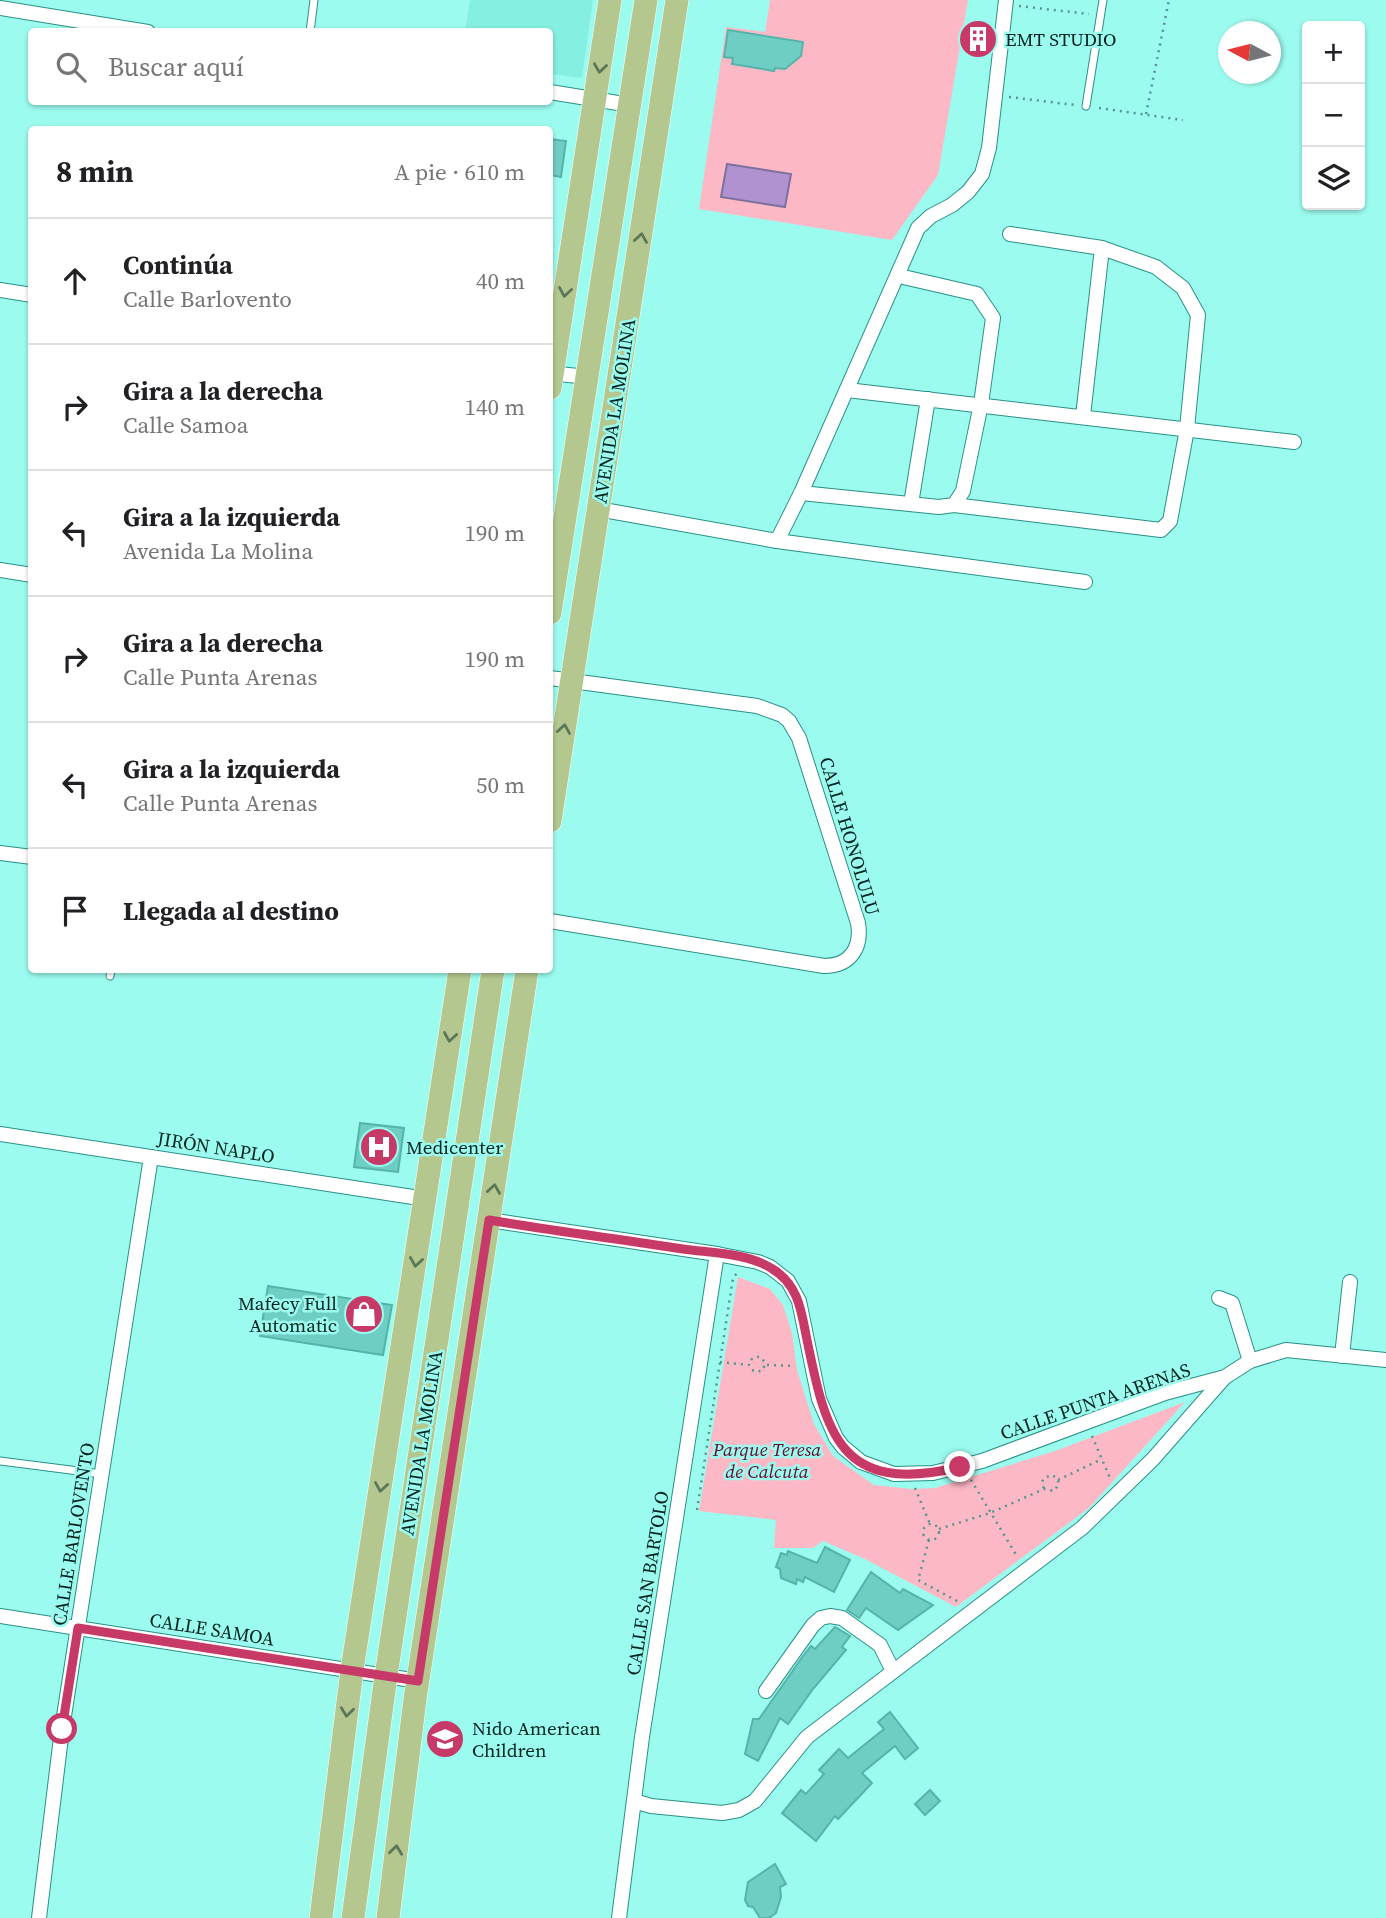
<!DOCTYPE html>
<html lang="es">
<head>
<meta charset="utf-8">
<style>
	body { margin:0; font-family:"Source Serif 4",serif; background:#f2f2f2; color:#202124 }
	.controls { position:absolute; right:21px; top:21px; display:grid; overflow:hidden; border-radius:7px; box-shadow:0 2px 5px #0004 }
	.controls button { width:63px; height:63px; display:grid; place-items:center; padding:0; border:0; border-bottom:2px solid #e0e0e0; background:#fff; color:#202124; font:35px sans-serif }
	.compass { position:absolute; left:1218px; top:21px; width:63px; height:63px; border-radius:50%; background:#fff; box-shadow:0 2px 5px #0004; rotate:277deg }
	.stop { position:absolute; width:21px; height:21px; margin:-16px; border:5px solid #c73a67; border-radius:50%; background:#fff }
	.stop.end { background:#c73a67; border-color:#fff; box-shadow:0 2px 7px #0008 }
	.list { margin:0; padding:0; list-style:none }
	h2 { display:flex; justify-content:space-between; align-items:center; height:91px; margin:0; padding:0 28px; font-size:30px }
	h2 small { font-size:23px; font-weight:400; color:#757577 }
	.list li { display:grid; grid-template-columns:46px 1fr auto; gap:21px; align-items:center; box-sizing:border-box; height:126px; padding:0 28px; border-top:2px solid #e0e0e0 }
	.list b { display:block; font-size:26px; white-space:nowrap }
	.list p { margin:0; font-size:23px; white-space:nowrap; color:#757577 }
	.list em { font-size:23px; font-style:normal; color:#757577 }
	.icon { flex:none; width:38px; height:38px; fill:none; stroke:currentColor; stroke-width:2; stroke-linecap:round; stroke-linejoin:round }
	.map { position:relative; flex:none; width:1386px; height:1918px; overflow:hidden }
	.search { position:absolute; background:#fff; box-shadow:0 2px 5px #0004; left:28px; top:28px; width:525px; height:77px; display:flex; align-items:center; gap:18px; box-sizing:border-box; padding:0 24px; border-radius:7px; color:#757577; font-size:26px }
	.panel { position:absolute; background:#fff; box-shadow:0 2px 5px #0004; left:28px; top:126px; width:525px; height:847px; border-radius:7px }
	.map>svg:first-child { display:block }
</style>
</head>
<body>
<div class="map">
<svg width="1386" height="1918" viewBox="0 0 1386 1918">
	<rect width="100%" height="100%" fill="#9cfbef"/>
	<path fill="#85efe2" d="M470,0H593L582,78L550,74V32L465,31Z"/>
	<g fill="#fdb8c6">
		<path d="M770,0H968L938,175L892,240L699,209L726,27L765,32Z"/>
		<path d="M738,1277L770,1289L783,1305L792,1333L797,1370L814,1424L833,1456L874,1485L911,1489L935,1488L1055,1451L1185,1402L1089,1508L956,1607L865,1559L823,1541L813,1548H774L776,1520L699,1511Z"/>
	</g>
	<path fill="#b092d1" stroke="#7c719c" stroke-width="2" d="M727,164L791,174L785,207L721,197Z"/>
	<g fill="#6fcec3" stroke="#54b4a9" stroke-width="2">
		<path d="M966,29L991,32L990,50L963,46Z"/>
		<path d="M728,30L803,42L801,56L785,69L775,68L774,71L732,64L733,58L724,57Z"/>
		<path d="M550,139L566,141L561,177L550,175Z"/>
		<path d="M360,1123L404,1128L398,1172L354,1167Z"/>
		<path d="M268,1286L392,1305L383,1355L260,1336Z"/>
		<path d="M825,1547L850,1560L834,1592L805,1577L803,1582L797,1579L796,1584L781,1578L780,1569L776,1567L781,1553L787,1555L788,1551L817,1563Z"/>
		<path d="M871,1572L900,1593L903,1589L933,1605L898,1630L866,1608L859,1618L847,1610Z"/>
		<path d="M835,1627L850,1636L842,1647L846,1650L813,1689L788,1724L780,1718L758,1761L745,1754L753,1719H759L803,1656L811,1646L815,1649Z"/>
		<path d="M890,1712L918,1748L905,1759L895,1746L862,1773L872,1783L838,1819L835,1816L816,1841L782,1813L801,1790L806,1794L824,1774L819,1770L839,1749L848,1758L884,1729L878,1722Z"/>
		<path d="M930,1790L940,1801L925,1815L915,1804Z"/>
		<path d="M775,1864L786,1884L780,1887L781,1897L776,1913L769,1918H760L753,1907L748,1906L745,1900L748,1882Z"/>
	</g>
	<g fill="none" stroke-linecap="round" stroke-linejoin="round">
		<defs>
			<g id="lane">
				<path d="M310,32L314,0"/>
				<path d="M1086,106L1103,0"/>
				<path d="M110,976L111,970"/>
				<path d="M0,1461L102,1474"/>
			</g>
			<g id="street">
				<path d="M0,8L148,32"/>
				<path d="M550,92L630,105"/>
				<path d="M0,290L32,295"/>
				<path d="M550,373L587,377"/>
				<path d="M847,390L1294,442"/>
				<path d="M1083,416L1102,248"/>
				<path d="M801,493L939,507L954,505L963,491L981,404L993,318L977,294L899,276"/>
				<path d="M911,504L928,399"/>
				<path d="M954,505L1161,530L1170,521L1187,429L1198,315L1183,288L1156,267L1102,248L1010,234"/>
				<path d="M598,509L777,541L1085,582"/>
				<path d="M777,541L801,493L918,228L931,216L952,205L968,192L982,174L989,148L1006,0"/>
				<path d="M0,570L32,575"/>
				<path d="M550,678L757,706L782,715L789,721L799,738L858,923C862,947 851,966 824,966L550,921"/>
				<path d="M0,853L32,857"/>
				<path d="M0,1134L426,1199"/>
				<path d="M489,1220L717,1254L758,1262L770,1267L788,1281L799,1301L819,1399L836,1438L843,1447L861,1462L894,1474L933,1473L982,1461L1165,1393L1225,1377L1250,1361L1286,1350L1386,1360"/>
				<path d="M1219,1298L1232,1303L1250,1361"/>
				<path d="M1342,1356L1350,1282"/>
				<path d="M0,1616L418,1681"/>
				<path d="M766,1691L813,1625L821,1618L830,1616L842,1618L880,1645L893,1671"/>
				<path d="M634,1801L651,1806L722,1813L739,1810L755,1801L807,1737L1082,1528L1153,1459L1224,1378"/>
				<path d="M39,1918L62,1729L151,1157"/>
				<path d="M619,1918L642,1737L717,1254"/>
			</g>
			<g id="primary">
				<path d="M550,388L610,0"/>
				<path d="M550,613L646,0"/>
				<path d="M550,821L677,0"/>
				<path d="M321,1918L352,1670L460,970"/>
				<path d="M353,1918L386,1676L493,970"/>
				<path d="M388,1918L415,1699L527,970"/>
			</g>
		</defs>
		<use href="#lane" stroke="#299086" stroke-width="9"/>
		<use href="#street" stroke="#299086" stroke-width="16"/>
		<use href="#primary" stroke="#fff" stroke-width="24"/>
		<g stroke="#54958d" stroke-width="2.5" stroke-dasharray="2 5" stroke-linecap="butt">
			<path d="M1019,6L1089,14"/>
			<path d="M1009,97L1075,105"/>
			<path d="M1099,108L1183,120"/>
			<path d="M1146,114L1169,0"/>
			<path d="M720,1362L749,1365L752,1370L757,1372L763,1370L765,1363L761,1357C754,1356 750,1359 749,1365"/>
			<path d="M767,1365L795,1366"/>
			<path d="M1092,1436L1110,1478"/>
			<path d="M971,1480L1018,1558"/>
			<path d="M1058,1480L1102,1459"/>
			<path d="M915,1488L930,1524"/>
			<path d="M697,1510L733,1278L737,1273"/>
			<circle cx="931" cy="1532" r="8"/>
			<path d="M939,1529L990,1513L1044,1489L1054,1491L1059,1484L1057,1478L1052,1475L1044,1478L1042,1482L1044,1489"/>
			<path d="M929,1540L918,1580L959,1602"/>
		</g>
		<use href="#lane" stroke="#fff" stroke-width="7"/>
		<use href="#street" stroke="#fff" stroke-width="14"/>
		<use href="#primary" stroke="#b3c78f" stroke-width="23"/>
	</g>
	<defs><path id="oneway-chevron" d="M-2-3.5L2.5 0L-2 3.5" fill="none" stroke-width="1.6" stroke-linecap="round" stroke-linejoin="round" transform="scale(1.75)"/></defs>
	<g stroke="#5c7658">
		<use href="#oneway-chevron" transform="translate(600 68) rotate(98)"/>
		<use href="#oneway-chevron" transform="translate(641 238) rotate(-81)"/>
		<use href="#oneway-chevron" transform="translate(565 292) rotate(99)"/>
		<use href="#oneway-chevron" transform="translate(564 729) rotate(-81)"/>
		<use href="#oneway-chevron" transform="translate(450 1037) rotate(99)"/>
		<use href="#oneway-chevron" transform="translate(494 1189) rotate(-81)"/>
		<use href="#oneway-chevron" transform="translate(416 1262) rotate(99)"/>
		<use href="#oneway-chevron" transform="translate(381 1487) rotate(99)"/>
		<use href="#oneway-chevron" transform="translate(347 1712) rotate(97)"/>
		<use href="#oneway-chevron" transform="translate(396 1850) rotate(-83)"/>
	</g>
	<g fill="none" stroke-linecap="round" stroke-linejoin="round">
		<path stroke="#c73a67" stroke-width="9" d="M62,1729L78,1628L418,1681L489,1220C554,1231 619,1239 683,1249C711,1253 747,1253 771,1268C797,1283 801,1308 806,1335C826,1434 839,1496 960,1467"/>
	</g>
	<defs>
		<symbol id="building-disc" viewBox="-11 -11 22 22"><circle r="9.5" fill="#c73a67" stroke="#9cfbef"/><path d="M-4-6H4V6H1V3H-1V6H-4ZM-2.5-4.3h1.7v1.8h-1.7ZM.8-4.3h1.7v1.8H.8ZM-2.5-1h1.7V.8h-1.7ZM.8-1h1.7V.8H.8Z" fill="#fff"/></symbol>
		<symbol id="hospital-disc" viewBox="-11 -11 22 22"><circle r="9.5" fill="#c73a67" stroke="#9cfbef"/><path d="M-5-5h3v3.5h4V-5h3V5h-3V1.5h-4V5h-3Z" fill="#fff"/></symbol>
		<symbol id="shop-disc" viewBox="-11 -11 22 22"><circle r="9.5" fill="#c73a67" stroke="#9cfbef"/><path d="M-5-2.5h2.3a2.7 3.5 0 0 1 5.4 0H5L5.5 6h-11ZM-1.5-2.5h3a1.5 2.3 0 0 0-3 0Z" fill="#fff"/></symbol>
		<symbol id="school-disc" viewBox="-11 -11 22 22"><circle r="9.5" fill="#c73a67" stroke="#9cfbef"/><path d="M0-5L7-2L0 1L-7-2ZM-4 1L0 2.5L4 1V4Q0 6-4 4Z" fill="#fff"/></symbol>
	</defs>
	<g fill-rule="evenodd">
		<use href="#building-disc" x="956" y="17" width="44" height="44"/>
		<use href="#hospital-disc" x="357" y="1125" width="44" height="44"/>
		<use href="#shop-disc" x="342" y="1292" width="44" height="44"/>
		<use href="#school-disc" x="423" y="1717" width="44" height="44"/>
	</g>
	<g text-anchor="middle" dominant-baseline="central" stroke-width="5" stroke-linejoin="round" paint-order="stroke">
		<g font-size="19" fill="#042420" stroke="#9cfbef" text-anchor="start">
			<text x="1005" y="39">EMT STUDIO</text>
			<text x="406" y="1147">Medicenter</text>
			<text x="337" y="1303" text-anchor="end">Mafecy Full<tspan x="337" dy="22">Automatic</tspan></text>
			<text x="472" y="1728">Nido American<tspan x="472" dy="22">Children</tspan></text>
		</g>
		<g font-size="19" fill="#042420" stroke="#9cfbef">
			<text transform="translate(614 411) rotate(-81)">AVENIDA LA MOLINA</text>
			<text transform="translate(850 836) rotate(73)">CALLE HONOLULU</text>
			<text transform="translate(216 1147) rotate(9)">JIRÓN NAPLO</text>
			<text transform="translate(1095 1401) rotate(-19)">CALLE PUNTA ARENAS</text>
			<text transform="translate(421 1443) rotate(-81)">AVENIDA LA MOLINA</text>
			<text transform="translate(73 1534) rotate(-81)">CALLE BARLOVENTO</text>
			<text transform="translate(647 1583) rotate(-81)">CALLE SAN BARTOLO</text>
			<text transform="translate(212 1629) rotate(9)">CALLE SAMOA</text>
		</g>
		<g font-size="19" font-style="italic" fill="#680c2e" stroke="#9cfbef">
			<text x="767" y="1449">Parque Teresa<tspan x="767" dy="22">de Calcuta</tspan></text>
		</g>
	</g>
</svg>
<div class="controls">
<button>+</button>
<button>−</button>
<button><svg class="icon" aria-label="layers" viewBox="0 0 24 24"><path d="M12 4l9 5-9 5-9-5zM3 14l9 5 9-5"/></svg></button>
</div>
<svg class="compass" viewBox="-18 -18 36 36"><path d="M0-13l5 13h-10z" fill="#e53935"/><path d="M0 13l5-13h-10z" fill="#757577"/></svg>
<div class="stop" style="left:62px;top:1729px"></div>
<div class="stop end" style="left:960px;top:1467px"></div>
<div class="search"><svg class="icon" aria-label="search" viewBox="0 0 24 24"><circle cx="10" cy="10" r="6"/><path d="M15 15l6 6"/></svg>Buscar aquí</div>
<section class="panel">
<h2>8 min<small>A pie · 610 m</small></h2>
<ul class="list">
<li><svg class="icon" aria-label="ahead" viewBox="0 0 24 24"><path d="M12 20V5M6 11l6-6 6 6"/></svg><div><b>Continúa</b><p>Calle Barlovento</p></div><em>40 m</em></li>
<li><svg class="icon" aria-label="right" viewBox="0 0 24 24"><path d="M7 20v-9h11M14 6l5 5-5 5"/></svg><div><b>Gira a la derecha</b><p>Calle Samoa</p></div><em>140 m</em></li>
<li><svg class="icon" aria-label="left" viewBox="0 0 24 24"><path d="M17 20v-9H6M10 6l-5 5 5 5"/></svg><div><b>Gira a la izquierda</b><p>Avenida La Molina</p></div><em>190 m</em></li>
<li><svg class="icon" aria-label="right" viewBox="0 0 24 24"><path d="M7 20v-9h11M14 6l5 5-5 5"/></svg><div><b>Gira a la derecha</b><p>Calle Punta Arenas</p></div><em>190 m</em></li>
<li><svg class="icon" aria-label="left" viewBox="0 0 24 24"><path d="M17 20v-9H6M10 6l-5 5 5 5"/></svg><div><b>Gira a la izquierda</b><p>Calle Punta Arenas</p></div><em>50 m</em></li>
<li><svg class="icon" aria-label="arrive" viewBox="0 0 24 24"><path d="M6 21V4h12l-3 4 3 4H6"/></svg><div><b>Llegada al destino</b></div></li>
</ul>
</section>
</div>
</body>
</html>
